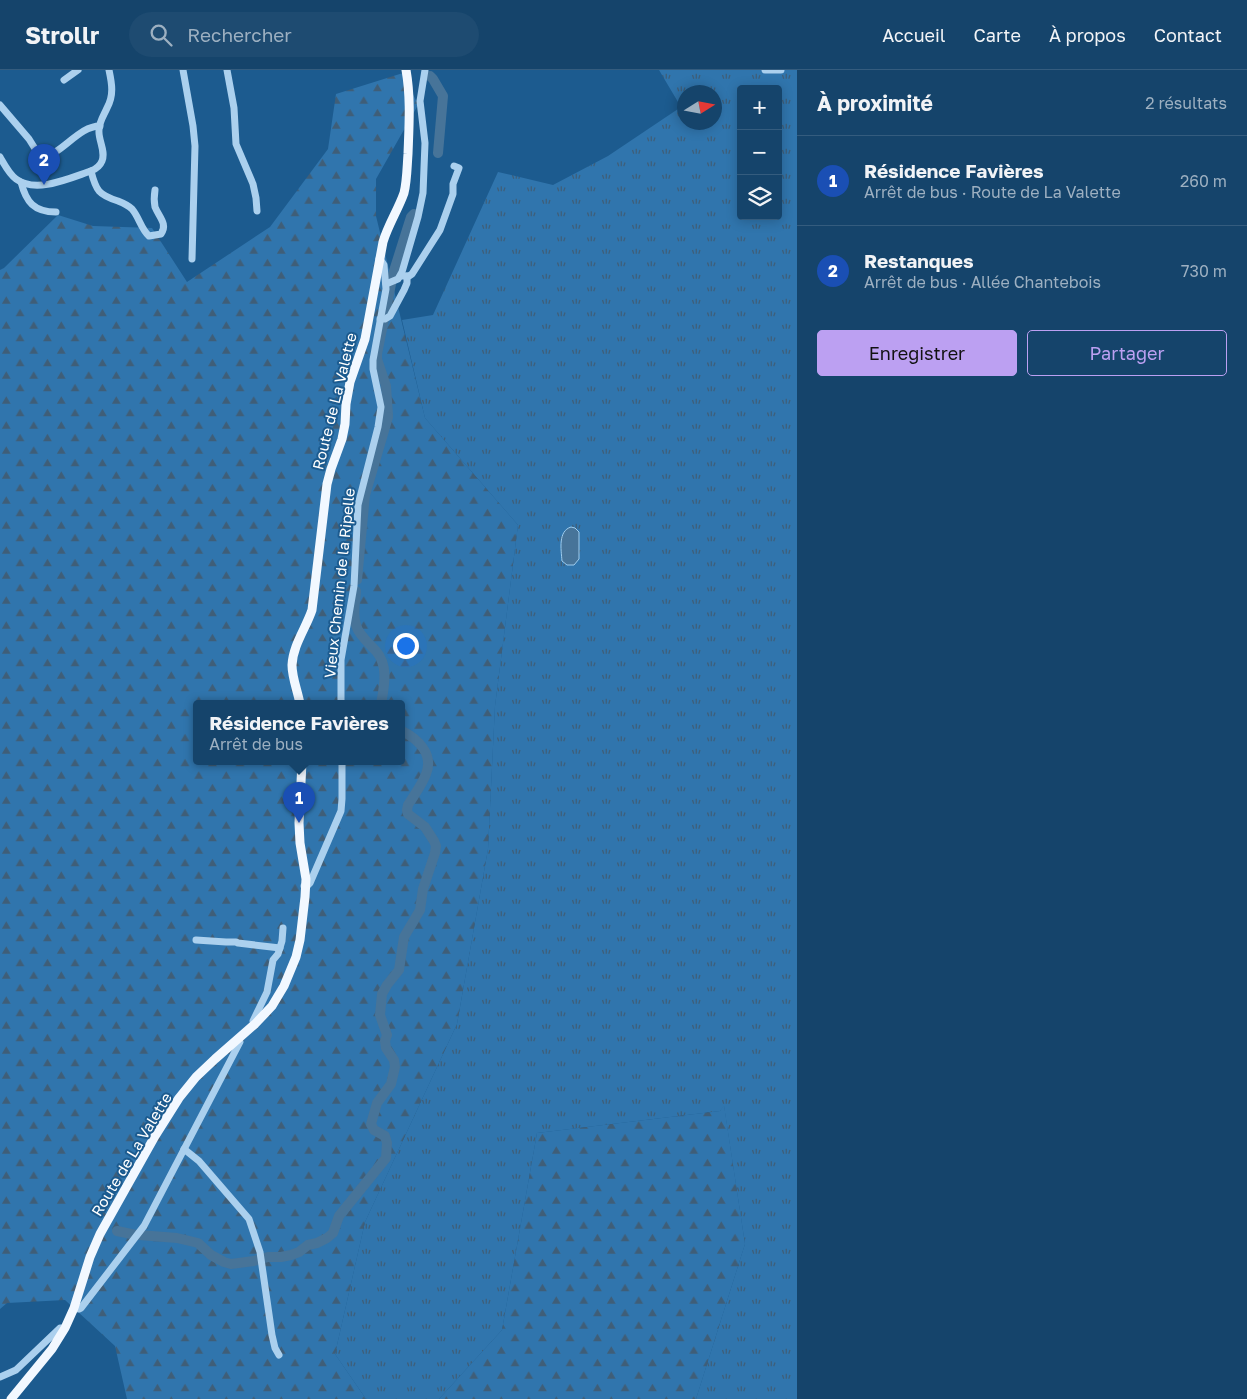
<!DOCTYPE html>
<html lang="fr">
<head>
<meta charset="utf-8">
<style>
	body { margin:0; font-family:"Golos Text",sans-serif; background:#1e4b71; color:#f1f3f6 }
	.controls { position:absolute; right:15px; top:15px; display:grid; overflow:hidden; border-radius:5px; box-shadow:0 2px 12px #0003 }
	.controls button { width:45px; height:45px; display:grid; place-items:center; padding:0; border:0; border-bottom:1px solid #345c7e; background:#15446b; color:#f1f3f6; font:25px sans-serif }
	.compass { position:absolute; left:677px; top:15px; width:45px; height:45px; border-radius:50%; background:#15446b; box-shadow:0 2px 12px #0003; rotate:79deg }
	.you { position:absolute; left:405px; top:575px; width:18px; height:18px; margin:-12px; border:4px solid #fff; border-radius:50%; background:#1a73e8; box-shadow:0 0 0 8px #1a73e833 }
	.badge { display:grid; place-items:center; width:32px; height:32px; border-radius:50%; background:#bca0f2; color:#fff; font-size:16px; font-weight:700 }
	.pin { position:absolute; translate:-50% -41px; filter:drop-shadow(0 1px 2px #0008) }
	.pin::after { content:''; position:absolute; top:26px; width:18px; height:15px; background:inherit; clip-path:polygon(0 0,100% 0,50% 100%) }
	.popup { position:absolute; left:193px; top:630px; width:212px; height:65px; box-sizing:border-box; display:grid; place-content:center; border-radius:5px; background:#15446b; filter:drop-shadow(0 1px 4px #0005); font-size:16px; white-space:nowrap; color:#9db0c1 }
	.popup b { font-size:19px; color:#f1f3f6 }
	.popup::after { content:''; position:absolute; left:50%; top:100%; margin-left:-10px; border:10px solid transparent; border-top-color:#15446b }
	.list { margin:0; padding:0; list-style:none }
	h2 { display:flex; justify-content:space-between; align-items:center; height:65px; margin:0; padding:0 20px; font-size:21px }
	h2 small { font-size:16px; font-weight:400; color:#9db0c1 }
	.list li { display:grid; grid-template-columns:32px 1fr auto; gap:15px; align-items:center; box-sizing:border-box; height:90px; padding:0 20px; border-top:1px solid #345c7e }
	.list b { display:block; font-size:19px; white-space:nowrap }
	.list p { margin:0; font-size:16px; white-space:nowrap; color:#9db0c1 }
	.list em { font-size:16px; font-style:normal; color:#9db0c1 }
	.actions { display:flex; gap:10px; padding:15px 20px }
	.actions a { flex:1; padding:11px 0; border:1px solid #bca0f2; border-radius:5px; text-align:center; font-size:18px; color:#bca0f2 }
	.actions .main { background:#bca0f2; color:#111 }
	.icon { flex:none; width:28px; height:28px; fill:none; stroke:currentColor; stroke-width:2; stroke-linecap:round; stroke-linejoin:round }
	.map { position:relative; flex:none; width:797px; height:1329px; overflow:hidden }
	header { display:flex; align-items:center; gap:30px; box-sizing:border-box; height:70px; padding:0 25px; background:#15446b; border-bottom:1px solid #345c7e }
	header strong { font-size:24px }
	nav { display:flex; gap:28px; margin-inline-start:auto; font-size:18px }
	.search { width:350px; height:45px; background:#1e4b71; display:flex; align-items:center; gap:12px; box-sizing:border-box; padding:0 18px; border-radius:28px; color:#9db0c1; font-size:19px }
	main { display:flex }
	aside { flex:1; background:#15446b }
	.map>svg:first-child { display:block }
</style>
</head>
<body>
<header>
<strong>Strollr</strong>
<div class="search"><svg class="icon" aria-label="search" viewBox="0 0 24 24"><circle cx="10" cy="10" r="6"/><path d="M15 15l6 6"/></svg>Rechercher</div>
<nav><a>Accueil</a><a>Carte</a><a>À propos</a><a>Contact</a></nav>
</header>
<main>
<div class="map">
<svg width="797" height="1329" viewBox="0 0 797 1329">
	<defs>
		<pattern id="grass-tufts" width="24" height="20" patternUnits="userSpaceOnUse" patternTransform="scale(1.25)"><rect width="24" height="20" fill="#3075ad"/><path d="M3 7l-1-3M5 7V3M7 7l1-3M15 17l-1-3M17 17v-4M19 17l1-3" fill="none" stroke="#3f5e78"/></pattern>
		<pattern id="forest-firs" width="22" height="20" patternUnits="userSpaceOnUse" patternTransform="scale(1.25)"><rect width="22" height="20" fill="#3075ad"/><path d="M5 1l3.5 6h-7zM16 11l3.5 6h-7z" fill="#3f5e78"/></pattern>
	</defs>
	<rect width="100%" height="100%" fill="#1c5b8f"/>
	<path fill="url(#grass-tufts)" fill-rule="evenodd" d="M659,0H797V1329H696L745,1174L724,1036L720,1041L537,1063L502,1260L439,1329H366L335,1284L365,1152L457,954L488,779L495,636L518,455L425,348L402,250L433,245L498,102L553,115L608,86L681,37ZM741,19H778V146H741ZM684,22H714V52H684Z"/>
	<g fill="url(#forest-firs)" fill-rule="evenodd">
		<path d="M403,3L418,35L376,109V146L425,348L518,455L495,636L488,779L457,954L365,1152L335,1284L366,1329H127L115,1276L65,1230L7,1233L0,1239V200L4,198L58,145L93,156L152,158L187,212L270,157L328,79L336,24ZM196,634H402V692H196Z"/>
		<path d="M724,1035L745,1174L696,1329H439L502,1260L537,1063L720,1041Z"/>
	</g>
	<path fill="#477499" stroke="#9ecdef" d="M571,457L575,458L579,462V489L574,495H567L562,491C561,479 558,461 571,457Z"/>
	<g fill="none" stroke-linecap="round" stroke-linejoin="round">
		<g stroke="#477499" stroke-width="10">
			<path d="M430,6L433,9L443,26L438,83"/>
			<path d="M388,345L386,316L377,289V284L393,204L411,147L414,144"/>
			<path d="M357,510L365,425L388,347"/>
			<path d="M356,521C355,533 352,548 358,560C362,567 370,575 376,581C389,596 384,617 381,634"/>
			<path d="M117,1161L136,1165"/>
			<path d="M139,1165L177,1168L198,1173L211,1185L224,1192L231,1194L254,1191L268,1187H281L291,1185L299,1182L308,1175L317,1173L327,1168L333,1163L339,1146L386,1088L387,1073L385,1066L374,1060L371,1054L377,1033L391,1014L395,997L394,990L386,978L385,971L387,965L380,945L382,924L387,915L399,900L404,867L420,840L423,819L435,783L436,776L434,771L425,757L408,744L407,740L408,735C414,725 422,715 426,704C434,684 418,669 402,661"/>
		</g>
		<g stroke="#abd0ee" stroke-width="7">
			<path d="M183,0L193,56L195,76L192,189"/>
			<path d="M227,0L234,38L236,74L253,114L256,128L257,141"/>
			<path d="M765,0H781"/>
			<path d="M64,10L78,0"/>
			<path d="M0,35L29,69L39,85L42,87C62,85 78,56 100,56"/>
			<path d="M0,87C4,94 9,104 16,109C36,124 70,108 91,101C96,99 100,96 102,91C106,81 98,70 99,60C99,52 104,45 107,38C114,25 112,14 109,0"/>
			<path d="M91,101C96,121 99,125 118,131C123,133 128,135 132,139C139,147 141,159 149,166L161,164C168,154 159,147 155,137C154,132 154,126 155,120"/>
			<path d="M21,112C26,132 34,142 56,142"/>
			<path d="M401,206H409L412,204L440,160L453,124V114L459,98L454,96"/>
			<path d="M386,214L398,209L402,202L418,147L423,123L425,73L420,31L425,0"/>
			<path d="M380,249H385L390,246L404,220L407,213V206"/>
			<path d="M341,634V590L354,516L358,435L378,357L381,337L373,299V290L386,219L384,195L382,192L379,189"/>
			<path d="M304,816H307L310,813L341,741L342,729V692"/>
			<path d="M196,870L226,872H236L238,873L280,878"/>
			<path d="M255,954L253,951L267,922L273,890L278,884L282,871L283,858"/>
			<path d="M184,1079L199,1091L249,1149L260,1182L272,1265L275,1278L279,1285"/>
			<path d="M74,1238L79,1239L81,1238L144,1156L240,972L238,969"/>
			<path d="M0,1307L16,1300L60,1258H65"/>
		</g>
		<g stroke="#f2f8ff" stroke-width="9">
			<path d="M300,634C298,622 292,608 292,595C293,575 306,558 312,540L327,414L331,399L342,369L345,354L346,334L350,312L365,269L383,172C388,155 398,140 404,123C407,111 407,97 408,84C409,56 411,28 406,0"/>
			<path d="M11,1329L52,1279L65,1258L74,1238L90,1187L100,1164L155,1066L179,1028L196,1007L215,989L255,954L272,936L284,916L296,887L300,870L305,827L306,809L300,773L299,753L302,692"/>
		</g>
	</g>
	<g text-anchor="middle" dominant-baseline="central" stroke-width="4" stroke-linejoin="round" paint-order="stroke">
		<g font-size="15" fill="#fff" stroke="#1c5b8f">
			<text transform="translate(334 331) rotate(-76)">Route de La Valette</text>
			<text transform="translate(339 513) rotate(-84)">Vieux Chemin de la Ripelle</text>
			<text transform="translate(131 1084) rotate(-59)">Route de La Valette</text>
		</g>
	</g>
</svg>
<div class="controls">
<button>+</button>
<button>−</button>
<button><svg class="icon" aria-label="layers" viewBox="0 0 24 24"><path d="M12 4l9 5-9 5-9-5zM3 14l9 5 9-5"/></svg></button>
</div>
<svg class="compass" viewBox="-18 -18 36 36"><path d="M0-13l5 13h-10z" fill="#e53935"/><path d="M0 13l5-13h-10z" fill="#9db0c1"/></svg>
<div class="you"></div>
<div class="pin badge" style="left:299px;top:753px;background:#1a4fb4">1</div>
<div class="popup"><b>Résidence Favières</b>Arrêt de bus</div>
<div class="pin badge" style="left:44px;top:115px;background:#1a4fb4">2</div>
</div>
<aside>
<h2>À proximité<small>2 résultats</small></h2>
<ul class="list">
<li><span class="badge" style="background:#1a4fb4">1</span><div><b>Résidence Favières</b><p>Arrêt de bus · Route de La Valette</p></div><em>260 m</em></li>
<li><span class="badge" style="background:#1a4fb4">2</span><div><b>Restanques</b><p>Arrêt de bus · Allée Chantebois</p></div><em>730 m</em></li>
</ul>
<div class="actions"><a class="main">Enregistrer</a><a>Partager</a></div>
</aside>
</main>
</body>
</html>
